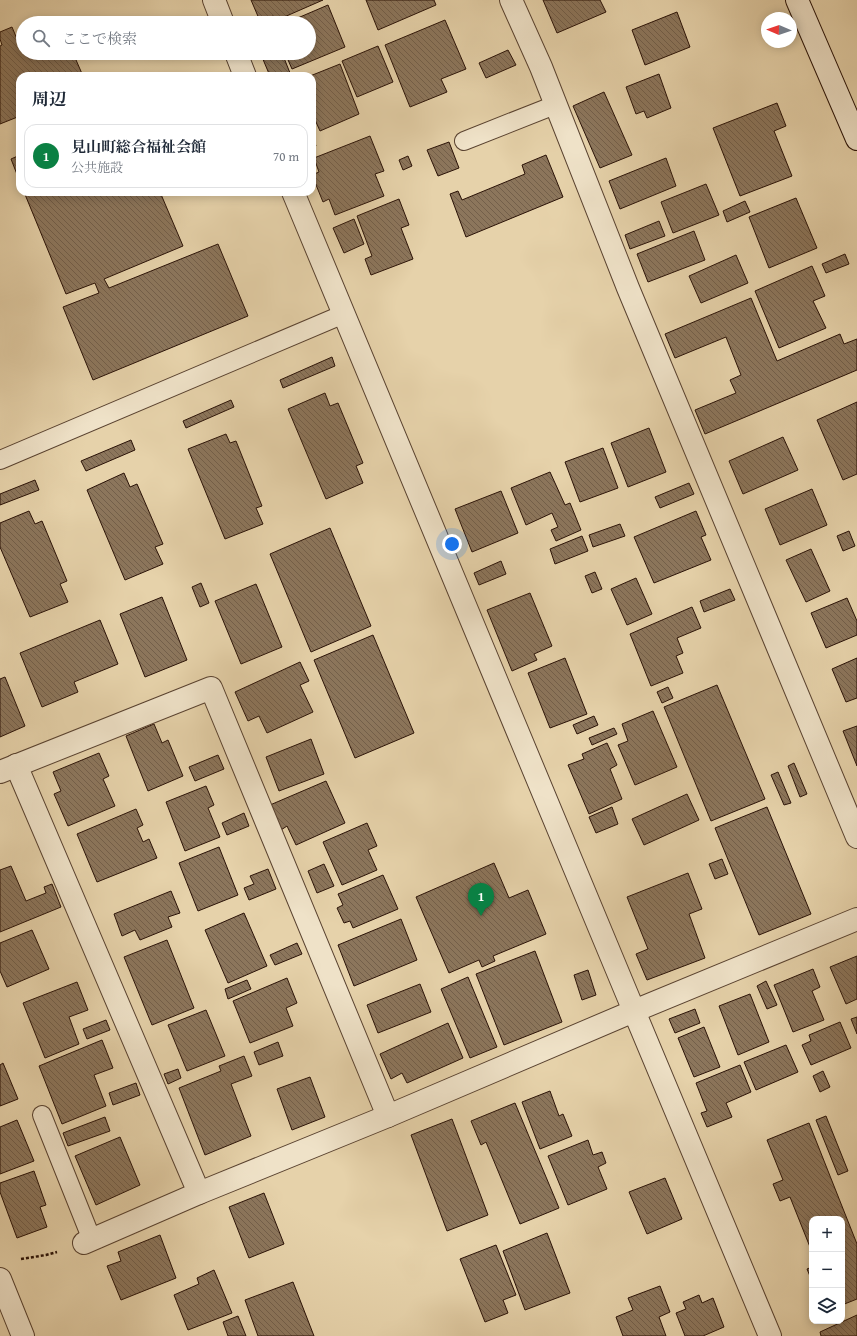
<!DOCTYPE html>
<html lang="ja">
<head>
<meta charset="utf-8">
<style>
	body { margin:0; font-family:"Gentium Book Plus","Noto Serif JP",serif; background:#f2f2f3; color:#1f2937 }
	.controls { position:absolute; right:12px; bottom:12px; display:grid; overflow:hidden; border-radius:8px; box-shadow:0 2px 10px #0003 }
	.controls button { width:36px; height:36px; display:grid; place-items:center; padding:0; border:0; border-bottom:1px solid #e0e1e3; background:#fff; color:#1f2937; font:20px sans-serif }
	.compass { position:absolute; left:761px; top:12px; width:36px; height:36px; border-radius:50%; background:#fff; box-shadow:0 2px 10px #0003; rotate:272deg }
	.you { position:absolute; left:452px; top:544px; width:14px; height:14px; margin:-10px; border:3px solid #fff; border-radius:50%; background:#1a73e8; box-shadow:0 0 0 6px #1a73e833 }
	.badge { display:grid; place-items:center; width:26px; height:26px; border-radius:50%; background:#0b8043; color:#fff; font-size:13px; font-weight:700 }
	.pin { position:absolute; translate:-50% -33px; filter:drop-shadow(0 1px 2px #0008) }
	.pin::after { content:''; position:absolute; top:21px; width:14px; height:12px; background:inherit; clip-path:polygon(0 0,100% 0,50% 100%) }
	.list { margin:0; padding:0; list-style:none }
	h2 { display:flex; justify-content:space-between; align-items:center; height:52px; margin:0; padding:0 16px; font-size:17px }
	h2 small { font-size:13px; font-weight:400; color:#747a83 }
	.list li { display:grid; grid-template-columns:26px 1fr auto; gap:12px; align-items:center; box-sizing:border-box; height:64px; margin:0 8px 8px; padding:0 8px; border:1px solid #e0e1e3; border-radius:12px }
	.list b { display:block; font-size:15px; white-space:nowrap }
	.list p { margin:0; font-size:13px; white-space:nowrap; color:#747a83 }
	.list em { font-size:13px; font-style:normal; color:#747a83 }
	.icon { flex:none; width:22px; height:22px; fill:none; stroke:currentColor; stroke-width:2; stroke-linecap:round; stroke-linejoin:round }
	.map { position:relative; flex:none; width:857px; height:1336px; overflow:hidden }
	.search { position:absolute; background:#fff; box-shadow:0 2px 10px #0003; left:16px; top:16px; width:300px; height:44px; display:flex; align-items:center; gap:10px; box-sizing:border-box; padding:0 14px; border-radius:22px; color:#747a83; font-size:15px }
	.panel { position:absolute; background:#fff; box-shadow:0 2px 10px #0003; left:16px; top:72px; width:300px; height:124px; border-radius:12px }
	.map>svg:first-child { display:block }
</style>
</head>
<body>
<div class="map">
<svg width="857" height="1336" viewBox="0 0 857 1336">
	<defs>
		<pattern id="building-back-hatch" width="6" height="6" patternUnits="userSpaceOnUse"><rect width="6" height="6" fill="#8c765c"/><path d="M-1 5l2 2M0 0l6 6M5-1l2 2" fill="none" stroke="#735f4a"/></pattern>
	</defs>
	<rect width="100%" height="100%" fill="#e6d2aa"/>
	<filter id="stains"><feTurbulence type="fractalNoise" baseFrequency=".005" numOctaves="4"/><feColorMatrix values="0 0 0 0 .2 0 0 0 0 .09 0 0 0 0 .02 0 0 0 .5 -.17"/></filter>
	<radialGradient id="worn" r=".72"><stop offset=".6" stop-color="#630" stop-opacity="0"/><stop offset="1" stop-color="#630" stop-opacity=".3"/></radialGradient>
	<g fill="url(#building-back-hatch)" stroke="#2a1207">
		<path d="M251,0H323L275,21L273,16L260,21Z"/>
		<path d="M366,0H434L436,5L378,30Z"/>
		<path d="M543,0H600L606,12L557,33Z"/>
		<path d="M328,5L345,47L292,69L285,53H309V23H286Z"/>
		<path d="M677,12L690,47L645,65L632,30Z"/>
		<path d="M445,20L466,69L441,79L447,92L410,107L385,45Z"/>
		<path d="M12,27L17,39L23,36V53H73L83,76H20V116L0,124V46L2,45L0,39V32Z"/>
		<path d="M378,46L393,82L357,97L342,61Z"/>
		<path d="M508,50L516,65L486,78L479,63Z"/>
		<path d="M272,53H282L290,73L283,76H270L262,57Z"/>
		<path d="M340,64L359,114L320,131L312,113V76H310Z"/>
		<path d="M659,74L671,108L647,118L644,111L636,114L626,87Z"/>
		<path d="M604,92L632,155L600,168L573,106Z"/>
		<path d="M777,103L786,126L774,131L792,176L740,196L713,128Z"/>
		<path d="M312,133L316,146L312,147Z"/>
		<path d="M370,136L384,171L375,174L384,196L335,215L329,199L323,202L312,175L319,172L314,158Z"/>
		<path d="M449,142L459,168L438,176L427,150Z"/>
		<path d="M20,155V182L11,159Z"/>
		<path d="M546,155L563,197L466,237L450,194L458,191L462,200L525,174L522,165Z"/>
		<path d="M408,156L412,166L403,170L399,160Z"/>
		<path d="M666,158L676,186L620,209L609,181Z"/>
		<path d="M706,184L719,215L673,233L661,202Z"/>
		<path d="M24,192H160L183,246L104,279L109,288L218,244L248,316L93,380L63,307L99,293L95,283L66,294Z"/>
		<path d="M796,198L817,248L769,268L749,217Z"/>
		<path d="M399,199L409,225L401,228L413,259L371,275L365,259L372,256L357,216Z"/>
		<path d="M745,201L750,212L727,222L723,211Z"/>
		<path d="M354,219L364,244L344,253L333,228Z"/>
		<path d="M659,221L665,236L630,249L625,235Z"/>
		<path d="M694,231L705,260L648,282L637,254Z"/>
		<path d="M845,254L849,264L826,273L822,264Z"/>
		<path d="M736,255L748,283L701,303L689,276Z"/>
		<path d="M812,266L825,296L813,301L826,328L779,348L755,291Z"/>
		<path d="M751,298L777,361L840,334L844,344L857,339V370L705,434L695,410L736,393L730,380L741,375L726,337L675,358L665,334Z"/>
		<path d="M332,357L335,366L283,388L280,380Z"/>
		<path d="M325,393L330,406L338,403L363,463L356,466L363,483L326,499L288,409Z"/>
		<path d="M231,400L234,407L186,428L183,421Z"/>
		<path d="M857,402V474L843,480L817,420Z"/>
		<path d="M649,428L666,472L628,487L611,443Z"/>
		<path d="M226,434L230,443L236,441L262,506L256,508L263,524L225,539L188,449Z"/>
		<path d="M783,437L798,470L743,494L729,461Z"/>
		<path d="M131,440L135,450L86,471L81,461Z"/>
		<path d="M603,448L618,488L580,502L565,462Z"/>
		<path d="M550,472L565,505L570,503L581,530L556,541L551,530L558,527L552,513L526,525L511,488Z"/>
		<path d="M124,473L130,487L137,484L163,544L155,547L163,564L125,580L87,490Z"/>
		<path d="M35,480L39,490L0,505V494Z"/>
		<path d="M689,483L694,494L660,508L655,497Z"/>
		<path d="M812,489L827,525L780,545L765,509Z"/>
		<path d="M501,491L518,533L472,552L455,509Z"/>
		<path d="M29,511L35,524L42,521L67,581L60,584L68,602L30,617L0,547V523Z"/>
		<path d="M696,511L706,535L701,537L711,560L654,583L634,537Z"/>
		<path d="M620,524L625,536L593,547L589,535Z"/>
		<path d="M330,528L371,626L311,652L270,554Z"/>
		<path d="M849,531L855,546L843,551L837,536Z"/>
		<path d="M582,536L588,551L555,564L550,549Z"/>
		<path d="M811,549L830,591L806,602L786,560Z"/>
		<path d="M501,561L506,574L479,585L474,573Z"/>
		<path d="M595,572L602,589L592,593L585,576Z"/>
		<path d="M636,578L652,614L627,625L611,589Z"/>
		<path d="M201,583L209,603L200,607L192,587Z"/>
		<path d="M256,584L282,647L241,664L215,601Z"/>
		<path d="M730,589L735,600L704,612L700,601Z"/>
		<path d="M530,593L552,646L534,654L537,660L512,671L487,610Z"/>
		<path d="M162,597L187,660L145,677L120,614Z"/>
		<path d="M847,598L857,621V635L826,648L811,613Z"/>
		<path d="M692,607L701,628L677,638L683,653L676,656L683,673L651,686L630,634Z"/>
		<path d="M100,620L118,664L74,682L78,692L42,707L20,653Z"/>
		<path d="M373,635L414,733L355,758L314,660Z"/>
		<path d="M565,658L587,714L550,728L528,673Z"/>
		<path d="M857,658V698L846,702L832,669Z"/>
		<path d="M300,662L309,681L300,685L313,712L267,733L259,716L248,721L235,692Z"/>
		<path d="M5,677L25,726L0,737V679Z"/>
		<path d="M717,685L765,799L711,821L664,707Z"/>
		<path d="M668,687L673,698L662,703L657,692Z"/>
		<path d="M653,711L677,767L635,785L618,745L628,741L622,724Z"/>
		<path d="M594,716L598,725L577,734L573,725Z"/>
		<path d="M154,724L162,743L168,740L183,776L148,791L126,736Z"/>
		<path d="M857,726V766L843,731Z"/>
		<path d="M614,728L617,734L592,745L589,738Z"/>
		<path d="M311,739L324,774L279,791L266,757Z"/>
		<path d="M607,743L617,765L610,769L622,799L589,814L568,765L584,759L582,754Z"/>
		<path d="M99,753L109,776L103,779L115,806L68,826L54,794L61,791L53,772Z"/>
		<path d="M218,755L224,769L195,781L189,767Z"/>
		<path d="M794,763L807,794L800,797L788,766Z"/>
		<path d="M778,772L791,803L784,805L771,775Z"/>
		<path d="M326,781L345,823L296,845L287,826L281,830L270,805Z"/>
		<path d="M206,786L214,805L208,808L220,837L185,851L166,802Z"/>
		<path d="M687,794L699,820L644,845L632,819Z"/>
		<path d="M612,807L618,824L596,833L589,817Z"/>
		<path d="M767,807L811,914L759,935L715,828Z"/>
		<path d="M136,809L143,825L137,828L143,842L149,839L157,858L97,882L77,834Z"/>
		<path d="M244,813L249,826L227,835L222,823Z"/>
		<path d="M367,823L377,846L368,850L377,870L342,885L323,842Z"/>
		<path d="M219,847L238,895L198,911L179,863Z"/>
		<path d="M722,859L728,874L715,879L709,864Z"/>
		<path d="M494,863L509,898L528,890L546,934L493,956L495,961L482,967L479,960L449,973L416,897Z"/>
		<path d="M324,864L334,886L317,893L308,871Z"/>
		<path d="M11,866L26,901L46,893L44,887L52,884L61,907L0,932V870Z"/>
		<path d="M268,869L276,889L249,900L244,888L254,884L250,876Z"/>
		<path d="M688,873L702,909L689,914L705,958L647,980L636,954L648,949L627,897Z"/>
		<path d="M383,875L398,909L353,928L350,921L344,923L337,908L343,905L338,894Z"/>
		<path d="M171,891L180,913L168,917L172,927L140,940L135,930L122,936L114,914Z"/>
		<path d="M244,913L267,966L228,983L205,930Z"/>
		<path d="M401,919L417,960L354,986L338,945Z"/>
		<path d="M32,930L49,969L7,987L0,971V943Z"/>
		<path d="M167,940L194,1008L152,1025L124,957Z"/>
		<path d="M297,943L302,954L275,965L270,955Z"/>
		<path d="M535,951L562,1022L504,1045L476,974Z"/>
		<path d="M857,956V999L846,1004L830,967Z"/>
		<path d="M813,969L820,987L812,991L824,1020L793,1032L774,985Z"/>
		<path d="M588,970L596,995L582,1000L574,975Z"/>
		<path d="M468,977L497,1047L470,1058L441,989Z"/>
		<path d="M287,978L297,1003L286,1008L293,1026L250,1043L233,1001Z"/>
		<path d="M247,980L251,989L228,999L225,989Z"/>
		<path d="M766,981L777,1005L767,1009L757,986Z"/>
		<path d="M77,982L88,1010L69,1017L79,1044L45,1058L23,1003Z"/>
		<path d="M420,984L431,1012L378,1033L367,1005Z"/>
		<path d="M750,994L769,1042L738,1055L719,1006Z"/>
		<path d="M695,1009L700,1023L675,1033L669,1019Z"/>
		<path d="M206,1010L225,1056L187,1071L168,1025Z"/>
		<path d="M857,1017V1034L851,1019Z"/>
		<path d="M106,1020L110,1030L87,1039L83,1029Z"/>
		<path d="M840,1022L851,1048L811,1065L802,1045L811,1041L809,1035Z"/>
		<path d="M448,1023L463,1058L407,1083L402,1073L391,1079L380,1054Z"/>
		<path d="M704,1027L720,1067L694,1077L678,1038Z"/>
		<path d="M102,1040L113,1068L94,1075L106,1106L62,1124L39,1066Z"/>
		<path d="M278,1042L283,1056L259,1065L254,1052Z"/>
		<path d="M786,1045L798,1072L756,1090L744,1062Z"/>
		<path d="M244,1056L252,1076L231,1084L251,1136L205,1155L179,1088L221,1071L219,1066Z"/>
		<path d="M3,1063L18,1099L0,1106V1065Z"/>
		<path d="M740,1065L751,1092L726,1103L732,1117L707,1127L701,1113L707,1111L696,1083Z"/>
		<path d="M178,1069L181,1078L168,1084L164,1074Z"/>
		<path d="M823,1071L830,1087L820,1092L813,1076Z"/>
		<path d="M310,1077L325,1117L292,1130L277,1089Z"/>
		<path d="M136,1083L140,1095L113,1105L109,1093Z"/>
		<path d="M550,1091L559,1116L563,1114L572,1136L540,1149L522,1102Z"/>
		<path d="M515,1103L559,1208L520,1224L486,1142L481,1145L471,1121Z"/>
		<path d="M826,1116L848,1171L838,1175L816,1120Z"/>
		<path d="M105,1117L110,1131L68,1146L63,1133Z"/>
		<path d="M452,1119L488,1215L447,1231L411,1135Z"/>
		<path d="M17,1120L34,1161L0,1174V1127Z"/>
		<path d="M809,1123L857,1244V1299L842,1305V1219H812V1252L790,1197L780,1201L773,1184L783,1180L767,1140Z"/>
		<path d="M120,1137L140,1185L96,1205L75,1156Z"/>
		<path d="M588,1140L593,1155L602,1152L606,1163L598,1167L607,1189L568,1205L548,1156Z"/>
		<path d="M34,1171L46,1205L40,1207L47,1227L17,1238L0,1192V1183Z"/>
		<path d="M665,1178L682,1219L647,1234L629,1192Z"/>
		<path d="M264,1193L284,1244L249,1258L229,1207Z"/>
		<path d="M547,1233L570,1293L525,1310L503,1251Z"/>
		<path d="M160,1235L176,1278L121,1300L107,1266L121,1261L118,1252Z"/>
		<path d="M496,1245L516,1295L503,1300L508,1313L485,1322L460,1259Z"/>
		<path d="M812,1267V1281L807,1269Z"/>
		<path d="M214,1270L232,1313L188,1330L174,1295L199,1284L197,1278Z"/>
		<path d="M293,1282L314,1336H258L245,1300Z"/>
		<path d="M660,1286L670,1312L659,1317L666,1336H623L616,1317L633,1310L628,1298Z"/>
		<path d="M699,1295L702,1303L713,1298L724,1327L703,1336H685L676,1313L686,1309L683,1302Z"/>
		<path d="M857,1315V1336H821L820,1332Z"/>
		<path d="M238,1316L246,1336H228L223,1322Z"/>
	</g>
	<g fill="none" stroke-linecap="round" stroke-linejoin="round">
		<defs>
			<g id="service">
				<path d="M464,141L555,105"/>
				<path d="M0,460L344,314"/>
				<path d="M42,1115L92,1240"/>
			</g>
			<g id="minor">
				<path d="M214,0L223,23"/>
				<path d="M511,0L541,67L628,288L857,837"/>
				<path d="M236,53L245,76"/>
				<path d="M293,192L634,1011L770,1336"/>
				<path d="M16,765L199,1193"/>
				<path d="M0,772L211,688L388,1116"/>
				<path d="M84,1243L199,1193L388,1116L634,1011L857,919"/>
				<path d="M0,1279L23,1336"/>
			</g>
			<path id="secondary" d="M797,0L857,139"/>
		</defs>
		<use href="#service" stroke="#594230" stroke-width="20"/>
		<use href="#minor" stroke="#594230" stroke-width="24"/>
		<use href="#secondary" stroke="#2a1207" stroke-width="24"/>
		<path stroke="#2a1207" stroke-width="2.5" stroke-dasharray="3 2" stroke-linecap="butt" d="M21,1259L46,1255L57,1252"/>
		<use href="#service" stroke="#efe2c8" stroke-width="18"/>
		<use href="#minor" stroke="#efe2c8" stroke-width="22"/>
		<use href="#secondary" stroke="#efe2c8" stroke-width="22"/>
	</g>
	<rect width="100%" height="100%" filter="url(#stains)"/>
	<rect width="100%" height="100%" fill="url(#worn)"/>
</svg>
<div class="controls">
<button>+</button>
<button>−</button>
<button><svg class="icon" aria-label="layers" viewBox="0 0 24 24"><path d="M12 4l9 5-9 5-9-5zM3 14l9 5 9-5"/></svg></button>
</div>
<svg class="compass" viewBox="-18 -18 36 36"><path d="M0-13l5 13h-10z" fill="#e53935"/><path d="M0 13l5-13h-10z" fill="#747a83"/></svg>
<div class="you"></div>
<div class="pin badge" style="left:481px;top:916px">1</div>
<div class="search"><svg class="icon" aria-label="search" viewBox="0 0 24 24"><circle cx="10" cy="10" r="6"/><path d="M15 15l6 6"/></svg>ここで検索</div>
<section class="panel">
<h2>周辺<small></small></h2>
<ul class="list">
<li><span class="badge">1</span><div><b>見山町総合福祉会館</b><p>公共施設</p></div><em>70 m</em></li>
</ul>
</section>
</div>
</body>
</html>
